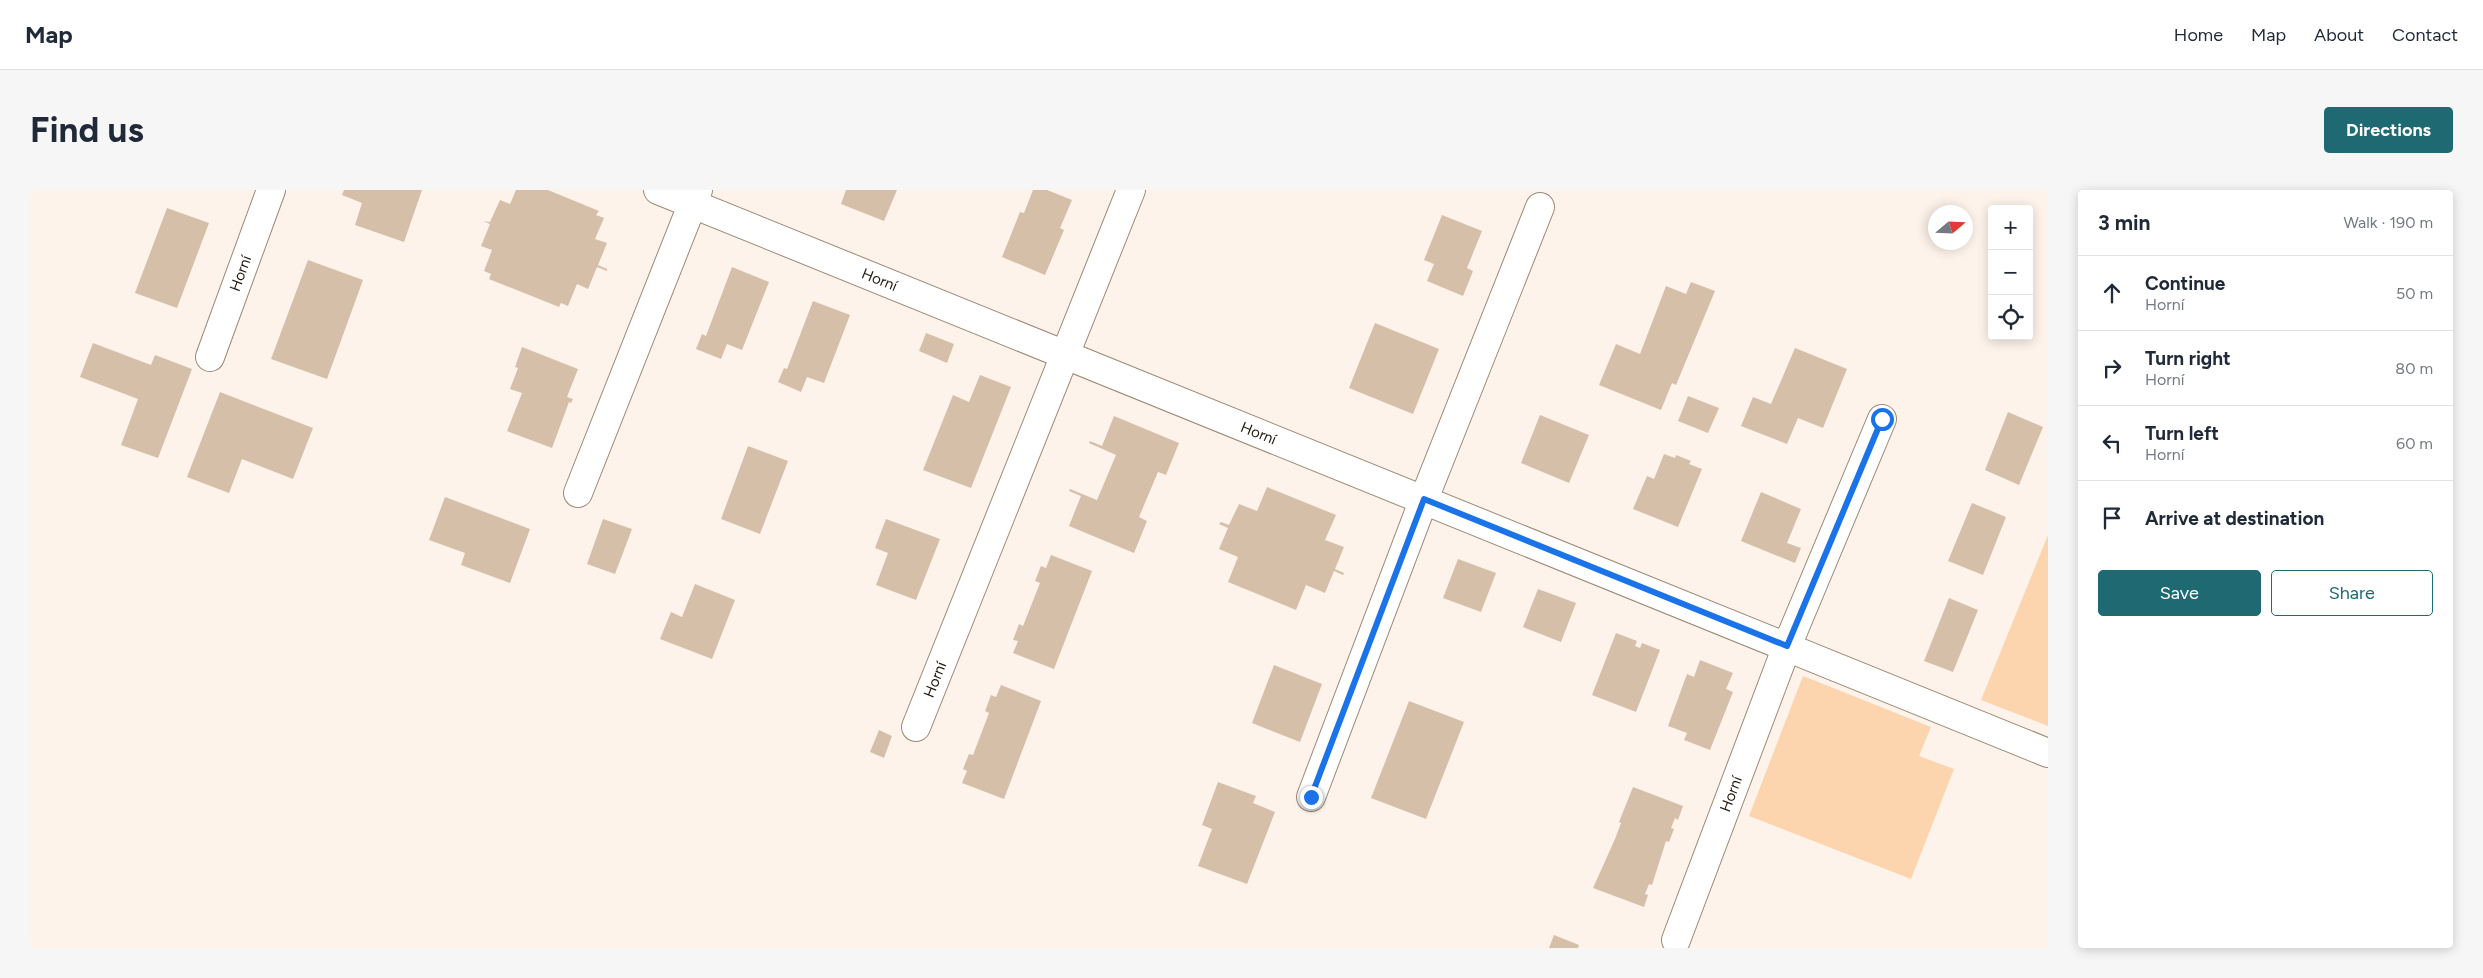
<!DOCTYPE html>
<html lang="en">
<head>
<meta charset="utf-8">
<style>
	body { margin:0; font-family:Figtree,sans-serif; background:#f6f6f7; color:#1f2937 }
	.controls { position:absolute; right:15px; top:15px; display:grid; overflow:hidden; border-radius:5px; box-shadow:0 2px 12px #0003 }
	.controls button { width:45px; height:45px; display:grid; place-items:center; padding:0; border:0; border-bottom:1px solid #e0e1e3; background:#fff; color:#1f2937; font:25px sans-serif }
	.compass { position:absolute; left:1898px; top:15px; width:45px; height:45px; border-radius:50%; background:#fff; box-shadow:0 2px 12px #0003; rotate:71deg }
	.stop { position:absolute; width:15px; height:15px; margin:-11px; border:4px solid #1a73e8; border-radius:50%; background:#fff }
	.stop.end { background:#1a73e8; border-color:#fff; box-shadow:0 1px 5px #0008 }
	.list { margin:0; padding:0; list-style:none }
	h2 { display:flex; justify-content:space-between; align-items:center; height:65px; margin:0; padding:0 20px; font-size:21px }
	h2 small { font-size:16px; font-weight:400; color:#747a83 }
	.list li { display:grid; grid-template-columns:32px 1fr auto; gap:15px; align-items:center; box-sizing:border-box; height:75px; padding:0 20px; border-top:1px solid #e0e1e3 }
	.list b { display:block; font-size:19px; white-space:nowrap }
	.list p { margin:0; font-size:16px; white-space:nowrap; color:#747a83 }
	.list em { font-size:16px; font-style:normal; color:#747a83 }
	.actions { display:flex; gap:10px; padding:15px 20px }
	.actions a { flex:1; padding:11px 0; border:1px solid #1f6a72; border-radius:5px; text-align:center; font-size:18px; color:#1f6a72 }
	.actions .main { background:#1f6a72; color:#fff }
	.icon { flex:none; width:28px; height:28px; fill:none; stroke:currentColor; stroke-width:2; stroke-linecap:round; stroke-linejoin:round }
	.map { position:relative; flex:none; width:2018px; height:758px; overflow:hidden; border-radius:5px }
	header { display:flex; align-items:center; gap:30px; box-sizing:border-box; height:70px; padding:0 25px; background:#fff; border-bottom:1px solid #e0e1e3 }
	header strong { font-size:24px }
	nav { display:flex; gap:28px; margin-inline-start:auto; font-size:18px }
	.intro { display:flex; align-items:center; justify-content:space-between; box-sizing:border-box; height:120px; padding:0 30px }
	h1 { margin:0; font-size:35px }
	.button { padding:12px 22px; border-radius:5px; background:#1f6a72; color:#fff; font-size:18px; font-weight:700 }
	main { display:flex; gap:30px; padding:0 30px }
	aside { flex:1; background:#fff; border-radius:5px; box-shadow:0 2px 12px #0003 }
	.map>svg:first-child { display:block }
</style>
</head>
<body>
<header>
<strong>Map</strong>
<nav><a>Home</a><a>Map</a><a>About</a><a>Contact</a></nav>
</header>
<div class="intro"><h1>Find us</h1><a class="button">Directions</a></div>
<main>
<div class="map">
<svg width="2018" height="758" viewBox="0 0 2018 758">
	<rect width="100%" height="100%" fill="#fdf3ea"/>
	<g fill="#fcd4ad">
		<path d="M2018,345V536L1951,510Z"/>
		<path d="M1773,486L1901,537L1889,566L1924,579L1881,689L1719,626Z"/>
	</g>
	<g fill="#d5bfa9">
		<path d="M314,0H392L374,52L325,35L332,13L312,5Z"/>
		<path d="M486,0H518L569,21L566,25L574,28L565,49L577,53L568,75L577,79V81L567,77L558,99L547,94L538,116L531,113L529,117L459,89L461,84L454,81L462,60L451,56L460,34L453,31L460,32L470,10L480,14Z"/>
		<path d="M816,0H867L854,31L811,14Z"/>
		<path d="M1003,0H1017L1042,10L1030,38L1034,40L1015,85L972,67L990,22L994,23Z"/>
		<path d="M137,18L179,33L147,118L105,103Z"/>
		<path d="M1412,25L1452,41L1437,78L1443,81L1433,106L1397,91L1404,74L1394,70Z"/>
		<path d="M278,70L333,90L297,189L241,169Z"/>
		<path d="M702,77L739,92L712,160L697,154L691,169L666,159L672,144L676,146Z"/>
		<path d="M1661,92L1685,101L1646,195L1642,193L1631,220L1569,195L1586,154L1610,164L1636,96L1656,104Z"/>
		<path d="M783,111L820,125L794,193L777,187L771,202L748,192L754,178L757,179Z"/>
		<path d="M1345,133L1409,159L1383,224L1319,198Z"/>
		<path d="M896,143L924,154L917,173L889,161Z"/>
		<path d="M63,153L121,175L125,165L162,179L128,268L91,255L108,209L50,187Z"/>
		<path d="M492,157L548,179L537,207L543,209L541,213L539,212L522,258L477,241L492,203L480,199L488,178L485,177Z"/>
		<path d="M1765,158L1817,179L1793,238L1768,228L1757,254L1711,236L1723,207L1741,214Z"/>
		<path d="M950,185L981,197L941,298L893,280L923,205L939,212Z"/>
		<path d="M190,202L283,238L263,289L212,269L199,303L157,287Z"/>
		<path d="M1658,206L1689,218L1678,243L1648,231Z"/>
		<path d="M1978,222L2013,237L1989,295L1955,280Z"/>
		<path d="M1510,225L1559,245L1539,293L1491,273Z"/>
		<path d="M1084,226L1149,253L1136,285L1128,282L1109,327L1117,331L1104,363L1039,336L1051,306L1039,301L1040,299L1067,310L1086,265L1059,253L1060,251L1072,256Z"/>
		<path d="M718,256L758,271L730,344L691,329Z"/>
		<path d="M1634,264L1645,268L1646,265L1661,271L1659,274L1672,279L1648,337L1603,319L1617,286L1624,289Z"/>
		<path d="M1237,297L1306,325L1295,350L1314,357L1305,379L1314,383L1313,385L1304,381L1295,403L1276,395L1266,420L1198,392L1208,367L1189,359L1198,338L1189,334L1191,332L1199,335L1209,314L1227,321Z"/>
		<path d="M1731,302L1771,319L1757,353L1771,358L1765,373L1711,351Z"/>
		<path d="M415,307L500,339L480,393L431,375L435,363L399,350Z"/>
		<path d="M1942,313L1976,327L1953,385L1918,371Z"/>
		<path d="M573,329L602,339L585,384L557,374Z"/>
		<path d="M856,329L910,349L886,410L846,395L858,363L845,358Z"/>
		<path d="M1021,365L1062,381L1024,479L983,463L988,451L983,450L989,434L993,436L1010,393L1005,391L1011,376L1016,378Z"/>
		<path d="M1428,369L1466,383L1451,422L1413,408Z"/>
		<path d="M665,394L705,410L682,469L630,449L641,422L652,427Z"/>
		<path d="M1508,399L1546,413L1531,452L1493,437Z"/>
		<path d="M1919,408L1948,420L1923,482L1894,471Z"/>
		<path d="M1586,443L1607,451L1605,456L1610,458L1612,453L1630,460L1606,522L1562,505Z"/>
		<path d="M1670,470L1703,483L1696,499L1703,502L1680,560L1654,550L1657,543L1638,536L1657,484L1664,487Z"/>
		<path d="M1244,475L1292,494L1270,552L1222,533Z"/>
		<path d="M971,495L1011,511L974,609L932,593L937,581L933,579L939,564L943,565L959,523L955,521L961,505L966,507Z"/>
		<path d="M1379,511L1434,532L1396,629L1341,608Z"/>
		<path d="M849,540L862,546L854,568L840,562Z"/>
		<path d="M1188,592L1226,606L1223,613L1245,622L1217,694L1168,676L1182,639L1172,635Z"/>
		<path d="M1603,597L1653,616L1648,630L1645,628L1641,638L1644,639L1639,652L1636,651L1622,695L1619,694L1615,704L1618,705L1614,717L1563,698L1585,649L1591,633L1589,632Z"/>
		<path d="M1524,745L1549,755L1548,758H1519Z"/>
	</g>
	<g fill="none" stroke-linecap="round" stroke-linejoin="round">
		<defs>
			<g id="minor">
				<path id="s1" d="M628,0L2018,563"/>
				<path id="s2" d="M180,167L241,0"/>
				<path d="M548,303L668,0"/>
				<path id="s3" d="M886,537L1101,0"/>
				<path d="M1281,607L1394,309L1510,17"/>
				<path id="s4" d="M1646,750L1757,456L1852,229"/>
			</g>
		</defs>
		<use href="#minor" stroke="#9d8874" stroke-width="30"/>
		<use href="#minor" stroke="#fff" stroke-width="28"/>
	</g>
	<g fill="none" stroke-linecap="round" stroke-linejoin="round">
		<path stroke="#1a73e8" stroke-width="6" d="M1281,607L1394,309L1757,456L1852,229"/>
	</g>
	<g text-anchor="middle" dominant-baseline="central" stroke-width="4" stroke-linejoin="round" paint-order="stroke">
		<g font-size="15" fill="#211911" stroke="#fdf3ea">
			<text stroke="none"><textPath href="#s2" startOffset="89">Horní</textPath></text>
			<text stroke="none"><textPath href="#s1" startOffset="239">Horní</textPath></text>
			<text stroke="none"><textPath href="#s1" startOffset="648">Horní</textPath></text>
			<text stroke="none"><textPath href="#s3" startOffset="51">Horní</textPath></text>
			<text stroke="none"><textPath href="#s4" startOffset="156">Horní</textPath></text>
		</g>
	</g>
</svg>
<div class="controls">
<button>+</button>
<button>−</button>
<button><svg class="icon" aria-label="locate" viewBox="0 0 24 24"><circle cx="12" cy="12" r="6"/><path d="M12 2v4M12 18v4M2 12h4M18 12h4"/></svg></button>
</div>
<svg class="compass" viewBox="-18 -18 36 36"><path d="M0-13l5 13h-10z" fill="#e53935"/><path d="M0 13l5-13h-10z" fill="#747a83"/></svg>
<div class="stop" style="left:1852px;top:229px"></div>
<div class="stop end" style="left:1281px;top:607px"></div>
</div>
<aside>
<h2>3 min<small>Walk · 190 m</small></h2>
<ul class="list">
<li><svg class="icon" aria-label="ahead" viewBox="0 0 24 24"><path d="M12 20V5M6 11l6-6 6 6"/></svg><div><b>Continue</b><p>Horní</p></div><em>50 m</em></li>
<li><svg class="icon" aria-label="right" viewBox="0 0 24 24"><path d="M7 20v-9h11M14 6l5 5-5 5"/></svg><div><b>Turn right</b><p>Horní</p></div><em>80 m</em></li>
<li><svg class="icon" aria-label="left" viewBox="0 0 24 24"><path d="M17 20v-9H6M10 6l-5 5 5 5"/></svg><div><b>Turn left</b><p>Horní</p></div><em>60 m</em></li>
<li><svg class="icon" aria-label="arrive" viewBox="0 0 24 24"><path d="M6 21V4h12l-3 4 3 4H6"/></svg><div><b>Arrive at destination</b></div></li>
</ul>
<div class="actions"><a class="main">Save</a><a>Share</a></div>
</aside>
</main>
</body>
</html>
